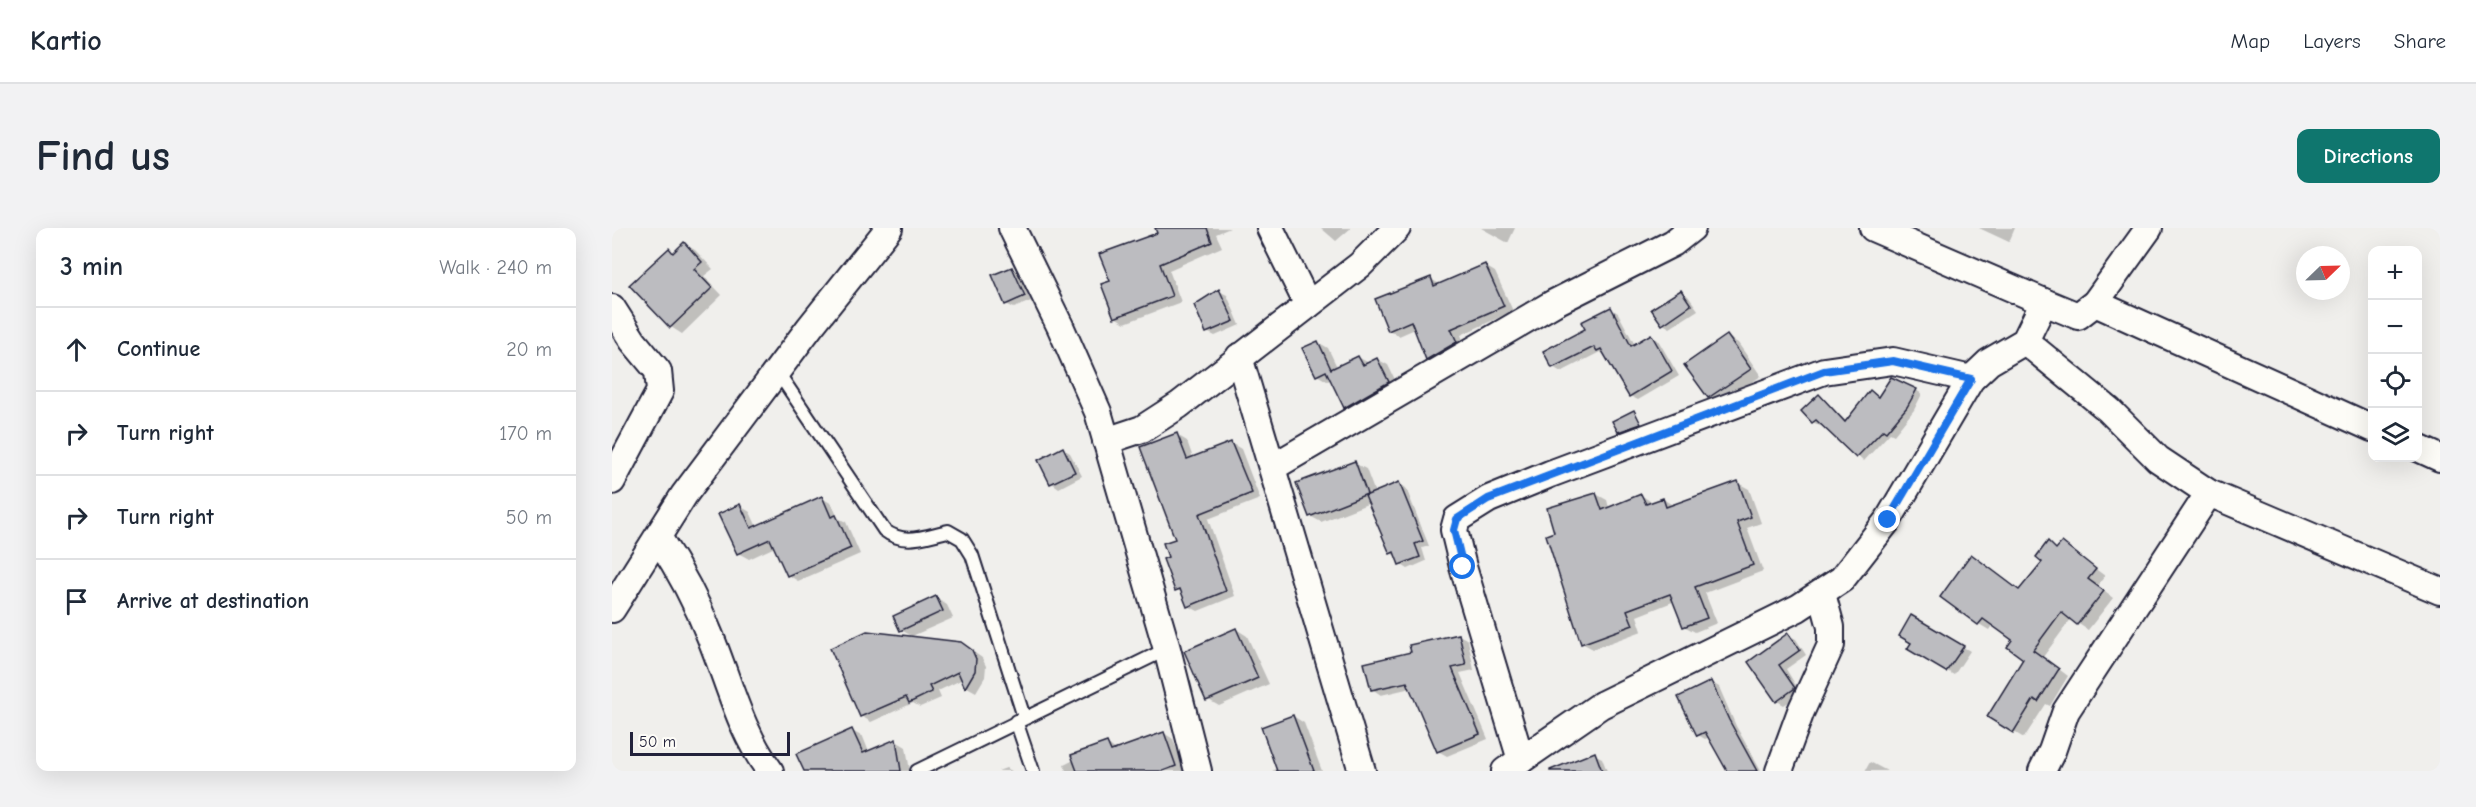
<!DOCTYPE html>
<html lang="en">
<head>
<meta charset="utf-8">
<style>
	body { margin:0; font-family:"Comic Neue",sans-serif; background:#f2f2f3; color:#1f2937 }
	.controls { position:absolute; right:18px; top:18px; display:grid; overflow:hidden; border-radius:12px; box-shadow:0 6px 24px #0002 }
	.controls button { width:54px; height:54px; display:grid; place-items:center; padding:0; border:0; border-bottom:2px solid #e0e1e3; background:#fff; color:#1f2937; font:30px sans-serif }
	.compass { position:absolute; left:1684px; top:18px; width:54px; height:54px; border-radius:50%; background:#fff; box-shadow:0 6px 24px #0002; rotate:67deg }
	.scale { position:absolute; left:18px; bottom:15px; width:160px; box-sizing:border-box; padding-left:6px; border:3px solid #22223b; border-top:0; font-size:16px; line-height:21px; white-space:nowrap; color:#22223b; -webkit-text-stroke:4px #fdfcf7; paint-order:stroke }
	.stop { position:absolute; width:18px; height:18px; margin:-14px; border:4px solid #1a73e8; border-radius:50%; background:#fff }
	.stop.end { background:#1a73e8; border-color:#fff; box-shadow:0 2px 6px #0008 }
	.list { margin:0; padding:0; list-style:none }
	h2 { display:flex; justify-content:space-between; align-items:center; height:78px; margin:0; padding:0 24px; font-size:26px }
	h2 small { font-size:20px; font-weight:400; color:#747a83 }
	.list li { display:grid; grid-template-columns:39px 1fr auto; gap:18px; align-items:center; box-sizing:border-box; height:84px; padding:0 24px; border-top:2px solid #e0e1e3 }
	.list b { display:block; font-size:22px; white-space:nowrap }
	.list em { font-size:20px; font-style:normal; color:#747a83 }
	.icon { flex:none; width:33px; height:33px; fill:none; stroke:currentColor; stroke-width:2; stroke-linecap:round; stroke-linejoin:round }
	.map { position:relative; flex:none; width:1828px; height:543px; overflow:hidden; border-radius:12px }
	header { display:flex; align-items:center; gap:36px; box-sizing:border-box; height:84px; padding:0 30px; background:#fff; border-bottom:2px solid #e0e1e3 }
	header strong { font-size:28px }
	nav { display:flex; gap:33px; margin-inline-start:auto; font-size:21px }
	.intro { display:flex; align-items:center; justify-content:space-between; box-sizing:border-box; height:144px; padding:0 36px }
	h1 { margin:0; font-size:42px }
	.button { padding:15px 27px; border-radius:12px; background:#0f766e; color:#fff; font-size:21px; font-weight:700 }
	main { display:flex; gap:36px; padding:0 36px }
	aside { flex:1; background:#fff; border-radius:12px; box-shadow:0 6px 24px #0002 }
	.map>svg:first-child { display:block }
</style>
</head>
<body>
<header>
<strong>Kartio</strong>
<nav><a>Map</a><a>Layers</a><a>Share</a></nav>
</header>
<div class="intro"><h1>Find us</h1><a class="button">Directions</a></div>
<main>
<aside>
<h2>3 min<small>Walk · 240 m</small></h2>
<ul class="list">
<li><svg class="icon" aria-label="ahead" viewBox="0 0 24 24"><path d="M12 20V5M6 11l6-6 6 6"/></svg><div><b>Continue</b></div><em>20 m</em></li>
<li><svg class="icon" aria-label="right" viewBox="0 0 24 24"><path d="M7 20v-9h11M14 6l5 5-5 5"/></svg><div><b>Turn right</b></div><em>170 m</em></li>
<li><svg class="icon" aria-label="right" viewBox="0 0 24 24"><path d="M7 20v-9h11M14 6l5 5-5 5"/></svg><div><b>Turn right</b></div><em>50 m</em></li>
<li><svg class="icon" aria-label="arrive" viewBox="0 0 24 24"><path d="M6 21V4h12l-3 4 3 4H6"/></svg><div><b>Arrive at destination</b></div></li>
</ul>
</aside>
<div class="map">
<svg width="1828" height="543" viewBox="0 0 1828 543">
	<rect width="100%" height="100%" fill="#f0efec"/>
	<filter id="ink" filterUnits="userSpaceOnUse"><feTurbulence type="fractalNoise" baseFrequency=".0167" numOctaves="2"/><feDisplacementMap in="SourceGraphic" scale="12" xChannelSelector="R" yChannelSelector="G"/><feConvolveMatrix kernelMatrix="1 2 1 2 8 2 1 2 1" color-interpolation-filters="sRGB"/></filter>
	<g filter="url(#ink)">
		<g fill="#0003">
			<path d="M545,0H618L604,6L610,19L557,42L569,74L513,95L503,89L499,54L547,6Z"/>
			<path d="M709,0H739L724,13Z"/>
			<path d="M869,0H903L896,15Z"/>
			<path d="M1367,0H1403L1397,14Z"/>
			<path d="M72,16L83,22L101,41L92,48L110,67L70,106L59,99L57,22L63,25Z"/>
			<path d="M873,38L883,44L901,83L849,107L854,120L825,137L816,131L803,101L787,108L777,102L819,51L829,57Z"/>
			<path d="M400,40L407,45L419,73L402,80L394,76Z"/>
			<path d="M607,63L615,67L628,97L603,108L595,104Z"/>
			<path d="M1069,63L1076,68L1086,82L1058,100L1051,96Z"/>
			<path d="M999,81L1006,85L1023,117L1039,108L1046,112L1067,148L1026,172L1018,168L994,127L988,124L949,144L941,139Z"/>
			<path d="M1115,108L1126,115L1149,148L1108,176L1097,169L1074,137Z"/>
			<path d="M706,114L716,120L725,139L746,129L757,135L765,131L776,137L787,160L744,185L733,179L719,152L715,153L705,147Z"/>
			<path d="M1304,162L1310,166L1302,182L1282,207L1278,205L1252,233L1210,196L1208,198L1201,194L1191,183L1208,168L1235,194L1259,164L1268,170Z"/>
			<path d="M1022,184L1031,198L1011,205L1007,203Z"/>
			<path d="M565,207L575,213L581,230L619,215L629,221L648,271L596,291L623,368L586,383L576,378L571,365L565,362L558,330L565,312Z"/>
			<path d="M451,221L458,225L470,248L447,260L440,255L428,233Z"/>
			<path d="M742,235L754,241L763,265L787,255L794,260L817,318L810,320L814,333L796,341L788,336L785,329L779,325L758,275L709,294L698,288Z"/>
			<path d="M1126,255L1137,261L1149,295L1135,300L1151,343L1093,365L1105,395L1083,404L1072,398L1063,373L1025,388L1030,403L981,421L970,415L944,305L984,266L995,272L997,280L1029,267L1041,275L1051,271L1062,278Z"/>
			<path d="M210,270L220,276L226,290L234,294L248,326L186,353L176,347L163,319L137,331L126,325L128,278L138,284L145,299Z"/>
			<path d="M1436,315L1446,321L1450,316L1493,348L1485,358L1501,370L1476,402L1459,391L1431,429L1456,448L1438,478L1434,476L1412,510L1377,489L1413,430L1402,411L1381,396L1377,402L1367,396L1359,328L1408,363L1433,334Z"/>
			<path d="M324,370L335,377L341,390L300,408L289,402Z"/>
			<path d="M1300,389L1358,423L1342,447L1297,421L1301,414Z"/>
			<path d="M624,401L635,408L657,456L607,478L595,471Z"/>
			<path d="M847,407L856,412L862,442L848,445L876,511L835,528L826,523L799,460L769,467L760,461L801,425Z"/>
			<path d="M1176,407L1184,411L1194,427L1174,441L1189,466L1172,477L1165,473L1138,434Z"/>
			<path d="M349,415L370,430L374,438L373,449L364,464L355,459L351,451L326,463L329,470L308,479L301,475L259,494L249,488Z"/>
			<path d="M1099,454L1107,459L1124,498L1149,543H1117L1098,509L1093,511L1086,507Z"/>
			<path d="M681,488L692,495L710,543H660L666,540Z"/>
			<path d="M240,503L251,509L257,524L284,513L294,519L298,543H193Z"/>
			<path d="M552,505L561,511L573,543H454L452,537L495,515L505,523Z"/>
			<path d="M982,526L990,530L995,543H960Z"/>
			<path d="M1258,534L1275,543H1253Z"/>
			<path d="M394,540L400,543H386Z"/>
		</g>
		<g fill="#bcbcc0" stroke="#22223b" stroke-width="1.5">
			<path d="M543,0H595L600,14L548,36L560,68L502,90L489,56L498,53L487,26L545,5Z"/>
			<path d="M72,14L90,34L82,41L100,60L58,100L17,57L57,20L61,25Z"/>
			<path d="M873,36L892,78L839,101L845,114L814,132L799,93L776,103L763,71L819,49L822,58Z"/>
			<path d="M400,39L413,68L393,77L380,47Z"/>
			<path d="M607,61L622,93L594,105L582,77Z"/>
			<path d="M1069,62L1079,77L1050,97L1039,81Z"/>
			<path d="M999,79L1019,118L1039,106L1060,143L1017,169L989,121L985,123L982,119L940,140L931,123L973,101L969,94Z"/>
			<path d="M1115,107L1139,141L1096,170L1072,137Z"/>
			<path d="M706,113L719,141L746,128L751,137L765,130L777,154L732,180L714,143L704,148L690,120Z"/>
			<path d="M1279,149L1305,161L1295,179L1274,204L1271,202L1244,230L1204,192L1200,195L1189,183L1207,166L1233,194L1258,162L1266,169Z"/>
			<path d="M1022,182L1029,196L1006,204L1000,193Z"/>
			<path d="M565,205L575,231L619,214L640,265L587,286L614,363L575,379L568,361L563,363L551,331L556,329L551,315L563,311L528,219Z"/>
			<path d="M451,219L463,244L438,256L426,232Z"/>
			<path d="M743,233L755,266L697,289L684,255Z"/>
			<path d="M1126,253L1139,289L1125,294L1141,337L1083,359L1095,390L1071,399L1058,366L1015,382L1021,397L969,416L934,307L942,304L935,280L984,265L990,282L1029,266L1034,276L1051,270L1054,279Z"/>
			<path d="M787,254L811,313L803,316L808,329L787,337L782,324L778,326L753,268Z"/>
			<path d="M210,268L219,289L224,287L239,320L175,348L158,311L125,326L106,286L128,276L139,300Z"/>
			<path d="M1436,313L1444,321L1450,314L1484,341L1476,351L1492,363L1465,397L1449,384L1421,422L1447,441L1426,474L1422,471L1401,505L1375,489L1411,431L1395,419L1400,412L1371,391L1366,397L1328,369L1359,326L1407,362L1430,334L1424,329Z"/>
			<path d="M324,368L331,383L288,403L281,388Z"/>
			<path d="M1299,387L1352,418L1334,444L1295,421L1299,415L1287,408Z"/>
			<path d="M624,400L646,450L594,473L572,423Z"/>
			<path d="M255,403L349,414L360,422L364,431L363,443L353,460L346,444L317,458L320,464L297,475L294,469L248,489L218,420Z"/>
			<path d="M1176,405L1188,422L1167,437L1183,460L1164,474L1136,434Z"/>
			<path d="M847,406L854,437L840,440L868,506L825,524L795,454L759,462L752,435L799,424L797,417Z"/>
			<path d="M1099,453L1117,492L1145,543H1115L1093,504L1085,508L1066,469Z"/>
			<path d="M681,487L702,543H665L649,499Z"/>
			<path d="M240,501L251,525L284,511L289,543H192L184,526Z"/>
			<path d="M552,504L564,538L551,543H465L459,527L495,514L499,523Z"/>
			<path d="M983,524L990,543H938V542Z"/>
		</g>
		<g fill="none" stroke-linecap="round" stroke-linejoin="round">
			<defs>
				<g id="service">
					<path d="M165,143L272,302C292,318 313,308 336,303L350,311L360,327L412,489"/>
					<path d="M404,493L421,543"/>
					<path d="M305,543L555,421"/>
				</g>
				<g id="minor">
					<path d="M400,0L448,98L486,184L555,421L586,543"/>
					<path d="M658,0L696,77"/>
					<path d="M1261,0L1432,74"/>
					<path d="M1483,75L1760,200"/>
					<path d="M0,80L21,113L46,143L48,163L0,253"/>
					<path d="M1413,113L1497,182L1546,231L1597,265L1828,363"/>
					<path d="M627,129L750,543"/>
					<path d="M494,213L530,201L567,177L748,37L785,0"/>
					<path d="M1806,220L1828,230"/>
					<path d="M661,239L942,75L1061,15L1080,0"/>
					<path d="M46,309C67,341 84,372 98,408C117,454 128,503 158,543"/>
					<path d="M0,381L72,267L198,99L277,0"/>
					<path d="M909,532L851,339L842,302L845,291L877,271L938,246L1212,143L1281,133L1359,151"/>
					<path d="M893,543L989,477L1186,380L1230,351L1276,292L1359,151L1377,134L1413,113L1432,74L1466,88L1483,75L1537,0"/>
					<path d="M1167,543L1189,483L1219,417V399L1210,366"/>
					<path d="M1430,543L1440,523L1454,483L1597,265"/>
				</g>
			</defs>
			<use href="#service" stroke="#22223b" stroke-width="16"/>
			<use href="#minor" stroke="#22223b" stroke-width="30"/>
			<use href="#service" stroke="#fdfcf7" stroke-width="12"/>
			<use href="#minor" stroke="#fdfcf7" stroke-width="26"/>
		</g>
	</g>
	<g fill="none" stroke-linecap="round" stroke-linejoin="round" filter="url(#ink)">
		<path stroke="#1a73e8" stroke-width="8" d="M851,339L842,302L845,291L876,271L1212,143L1281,133L1359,151L1276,292"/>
	</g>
</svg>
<div class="controls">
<button>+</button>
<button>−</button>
<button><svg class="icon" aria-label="locate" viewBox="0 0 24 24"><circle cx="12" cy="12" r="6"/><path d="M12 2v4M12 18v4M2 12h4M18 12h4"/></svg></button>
<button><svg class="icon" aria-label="layers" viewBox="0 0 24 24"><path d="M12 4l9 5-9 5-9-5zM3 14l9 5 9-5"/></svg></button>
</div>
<svg class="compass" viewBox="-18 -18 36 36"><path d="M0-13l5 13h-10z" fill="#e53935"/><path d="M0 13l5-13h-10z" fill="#747a83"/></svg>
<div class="scale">50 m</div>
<div class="stop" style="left:851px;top:339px"></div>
<div class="stop end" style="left:1276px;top:292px"></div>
</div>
</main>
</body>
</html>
